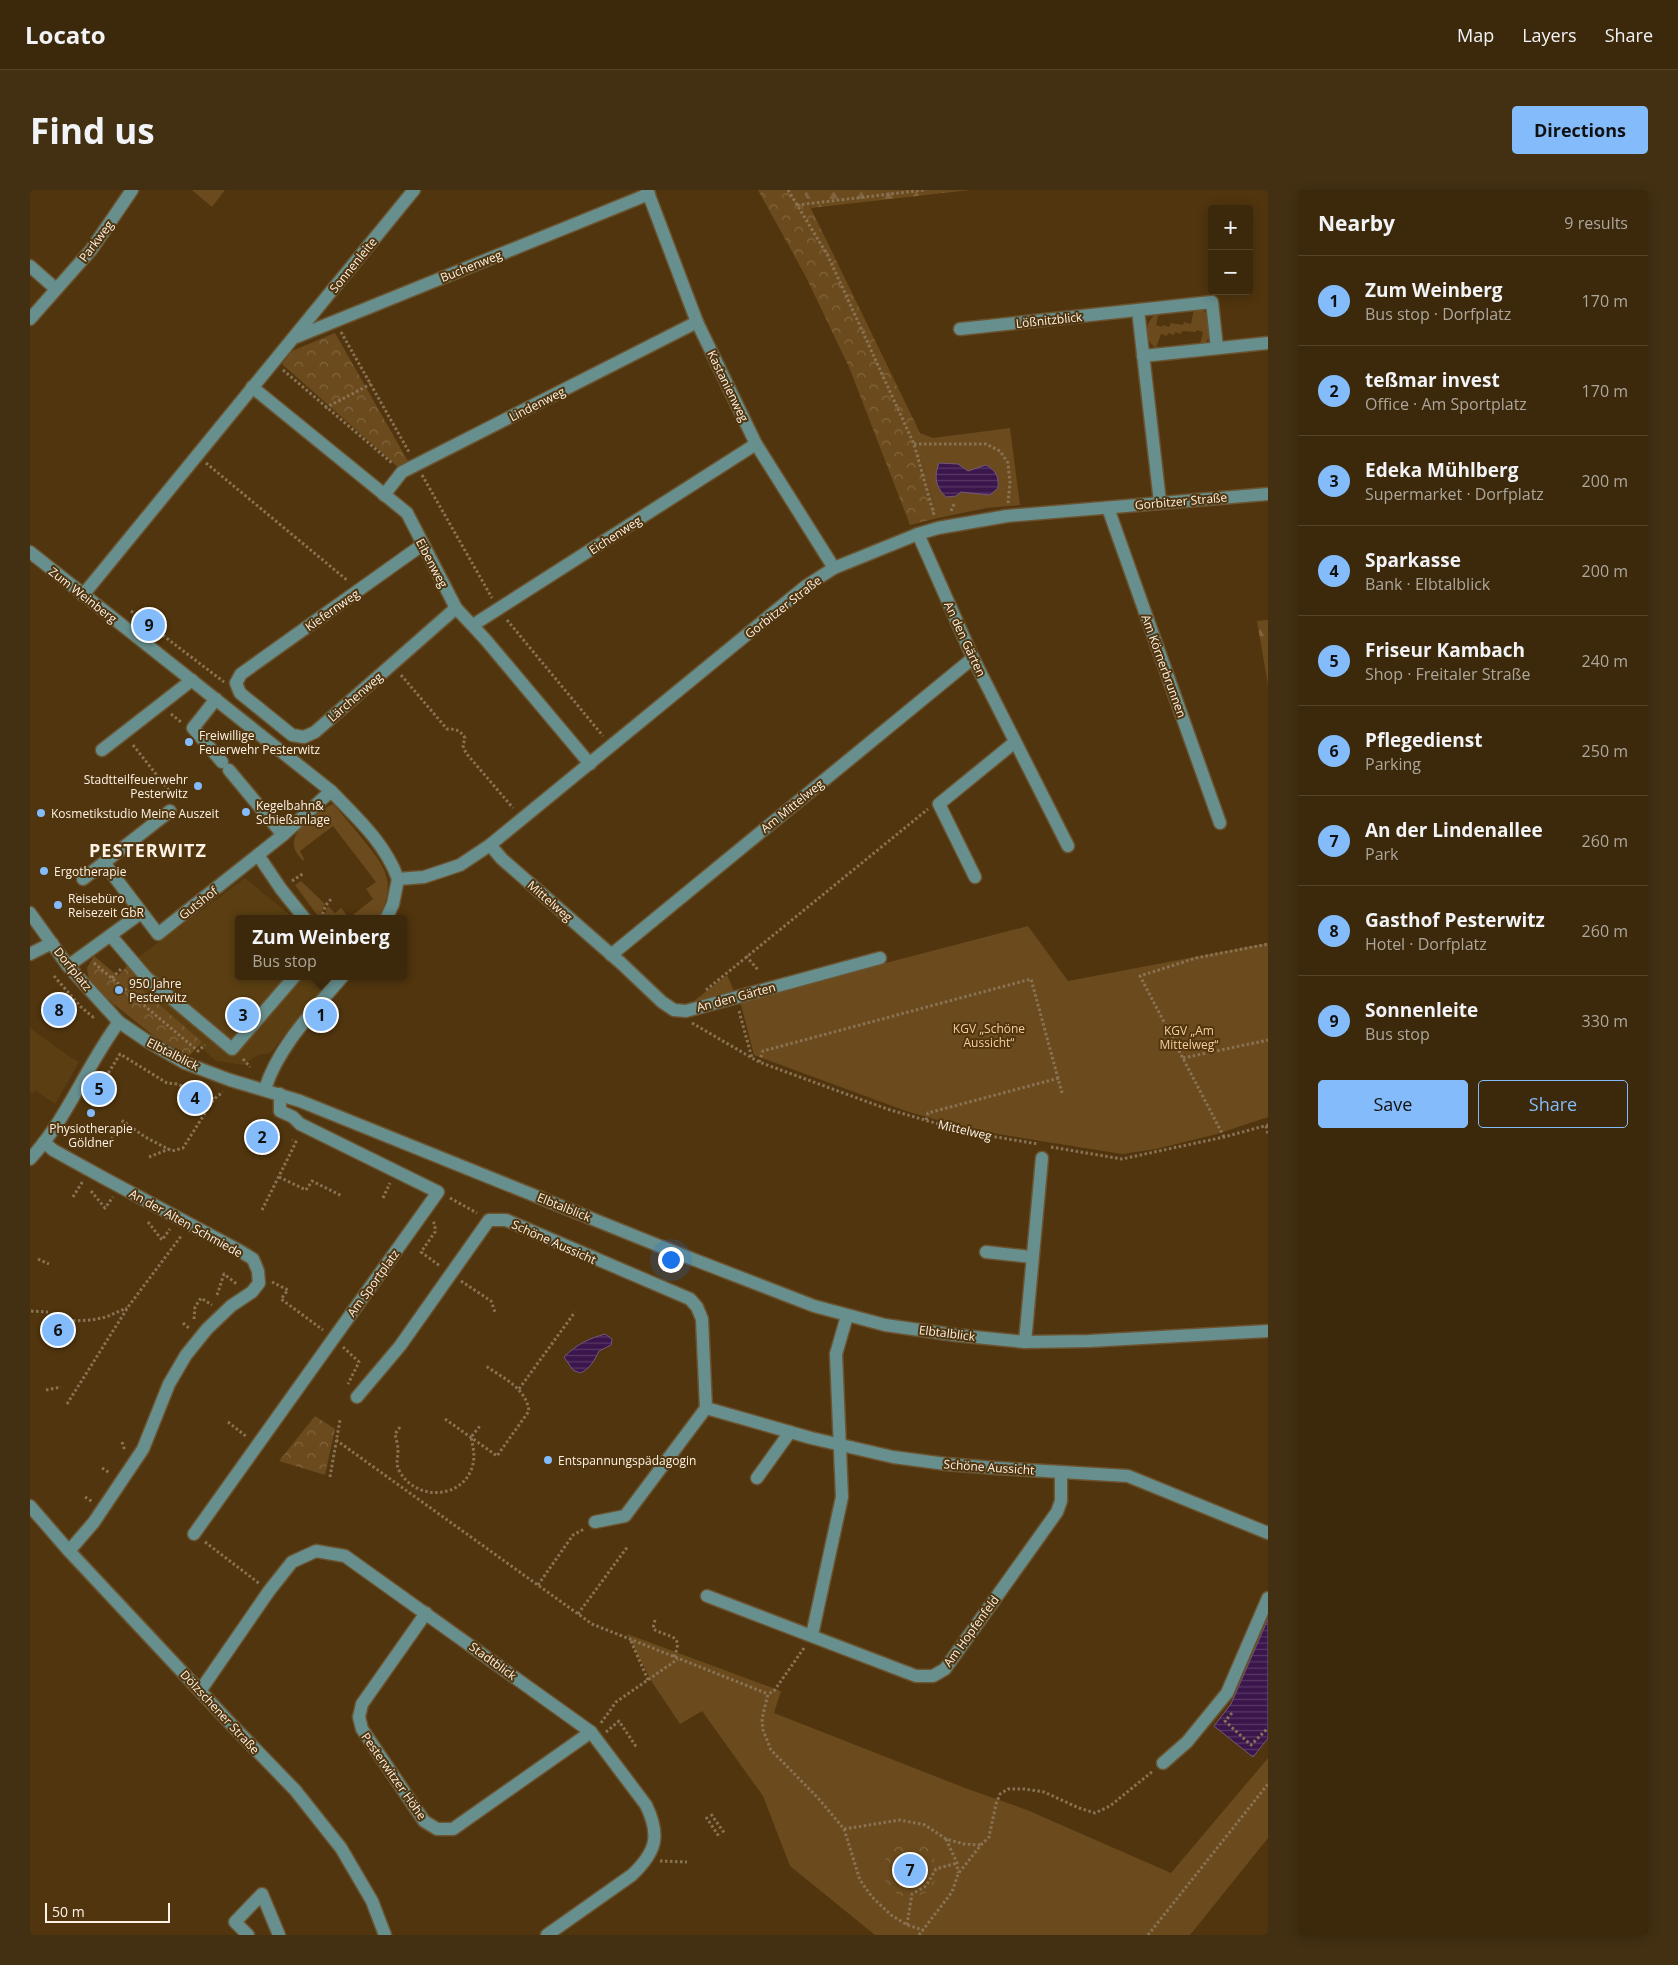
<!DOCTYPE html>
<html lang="en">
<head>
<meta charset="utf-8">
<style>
	body { margin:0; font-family:"Open Sans",sans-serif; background:#433013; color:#f1f3f6 }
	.controls { position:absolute; right:15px; top:15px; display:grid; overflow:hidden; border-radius:5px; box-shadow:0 2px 12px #0003 }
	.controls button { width:45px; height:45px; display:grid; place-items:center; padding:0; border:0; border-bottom:1px solid #55442b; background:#3c280a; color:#f1f3f6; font:25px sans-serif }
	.scale { position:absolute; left:15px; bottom:12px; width:125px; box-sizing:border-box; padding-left:5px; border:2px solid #fdf2e5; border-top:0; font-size:14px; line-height:18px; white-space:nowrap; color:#fdf2e5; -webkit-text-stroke:4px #50350e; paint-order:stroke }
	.you { position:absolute; left:640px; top:1069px; width:18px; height:18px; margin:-12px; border:4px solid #fff; border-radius:50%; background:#1a73e8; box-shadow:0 0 0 8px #1a73e833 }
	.badge { display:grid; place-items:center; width:32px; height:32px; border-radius:50%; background:#84bcfb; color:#111; font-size:16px; font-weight:700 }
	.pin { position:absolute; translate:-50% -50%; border:2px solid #fff; box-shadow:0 1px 5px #0006 }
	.popup { position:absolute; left:205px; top:725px; width:172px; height:65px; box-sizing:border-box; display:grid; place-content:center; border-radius:5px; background:#3c280a; filter:drop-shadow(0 1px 4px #0005); font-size:16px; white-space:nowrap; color:#aca69c }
	.popup b { font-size:19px; color:#f1f3f6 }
	.popup::after { content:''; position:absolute; left:50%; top:100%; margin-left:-10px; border:10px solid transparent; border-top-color:#3c280a }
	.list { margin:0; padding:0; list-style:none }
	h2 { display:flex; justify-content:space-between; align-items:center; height:65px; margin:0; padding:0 20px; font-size:21px }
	h2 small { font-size:16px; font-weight:400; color:#aca69c }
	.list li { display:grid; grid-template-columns:32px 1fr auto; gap:15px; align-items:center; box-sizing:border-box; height:90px; padding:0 20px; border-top:1px solid #55442b }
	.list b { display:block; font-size:19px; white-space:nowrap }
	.list p { margin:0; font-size:16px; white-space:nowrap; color:#aca69c }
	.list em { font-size:16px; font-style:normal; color:#aca69c }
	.actions { display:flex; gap:10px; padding:15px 20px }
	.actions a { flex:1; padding:11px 0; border:1px solid #84bcfb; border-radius:5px; text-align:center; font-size:18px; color:#84bcfb }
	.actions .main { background:#84bcfb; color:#111 }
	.map { position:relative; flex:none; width:1238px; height:1745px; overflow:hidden; border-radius:5px }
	header { display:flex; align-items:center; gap:30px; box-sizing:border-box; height:70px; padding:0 25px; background:#3c280a; border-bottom:1px solid #55442b }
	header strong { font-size:24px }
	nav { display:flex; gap:28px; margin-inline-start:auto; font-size:18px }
	.intro { display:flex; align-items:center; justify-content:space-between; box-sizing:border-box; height:120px; padding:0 30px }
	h1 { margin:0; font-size:35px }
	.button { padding:12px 22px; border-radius:5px; background:#84bcfb; color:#111; font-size:18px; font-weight:700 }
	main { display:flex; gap:30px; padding:0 30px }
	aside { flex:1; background:#3c280a; border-radius:5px; box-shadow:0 2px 12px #0003 }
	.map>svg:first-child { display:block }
</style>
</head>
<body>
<header>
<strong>Locato</strong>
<nav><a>Map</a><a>Layers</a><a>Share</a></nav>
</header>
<div class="intro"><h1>Find us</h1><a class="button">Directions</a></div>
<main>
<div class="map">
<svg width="1238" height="1745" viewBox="0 0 1238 1745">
	<defs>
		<pattern id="forest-firs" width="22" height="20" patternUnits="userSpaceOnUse" patternTransform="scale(1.25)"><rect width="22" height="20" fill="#6b4b1d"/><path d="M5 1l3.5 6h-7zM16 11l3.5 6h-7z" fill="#81653e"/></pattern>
		<pattern id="park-crowns" width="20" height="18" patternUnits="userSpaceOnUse" patternTransform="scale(1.25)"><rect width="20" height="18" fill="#6b4b1d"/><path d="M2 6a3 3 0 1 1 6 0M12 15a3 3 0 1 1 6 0" fill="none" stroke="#81653e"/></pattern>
		<pattern id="water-rules" width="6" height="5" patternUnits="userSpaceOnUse" patternTransform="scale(1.25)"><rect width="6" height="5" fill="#3a164c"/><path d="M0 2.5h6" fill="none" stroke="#573866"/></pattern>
	</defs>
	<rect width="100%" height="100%" fill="#50350e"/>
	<g fill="#5b3f12">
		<path d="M215,688L265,729H208V786H303L240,863L228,865L213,875L186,871L88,786L98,775Z"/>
		<path d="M0,838L37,865L49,872L25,914L5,900L3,904L0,902Z"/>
	</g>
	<g fill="#6b4b1d">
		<path d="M162,0H195L182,17Z"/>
		<path d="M1164,119L1173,120C1182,128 1183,143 1176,152L1170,154L1173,142L1167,140L1166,142L1152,141L1151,144L1145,142L1144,145L1138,143L1137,146L1131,144L1126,158C1112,148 1115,130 1129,122L1126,135L1132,137L1133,135L1139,137L1141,133L1153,135L1154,132L1161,134Z"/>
		<path d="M980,238L990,315L957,318L908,328L890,266V243L903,248Z"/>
		<path d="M303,614C314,627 325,639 335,652C358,680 366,695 348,729H293L298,716L305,723L311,718L319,728L343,709L336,699L346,692L303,636L270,661L274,669L273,671C269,666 264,661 264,654C262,639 291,619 303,614Z"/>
		<path d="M271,691L295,714L290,729L265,695Z"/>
		<path d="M998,736L1038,791L1238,753V927L1187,944L1126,959L1092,964L942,940L876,921L724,865L710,811Z"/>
		<path d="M697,785L705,803L664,811Z"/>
		<path d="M597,1444L751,1501L744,1523L935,1598L997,1620L1141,1683L1238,1568V1648L1160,1745H845L760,1676L733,1606L672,1521L650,1534L622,1492Z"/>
	</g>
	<g fill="url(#forest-firs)">
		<path d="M772,0H940L781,18Z"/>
		<path d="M1238,430V495L1227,431Z"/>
	</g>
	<g fill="url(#park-crowns)">
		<path d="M728,0H772L890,243V266L908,328L880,335L819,177L776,87Z"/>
		<path d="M305,143L379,273L369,278L252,174L262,161Z"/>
		<path d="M64,766L88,786L98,775L107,783L101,790L172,852L159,866L125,847L75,807L59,790L57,778Z"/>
		<path d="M285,1226L305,1239L295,1285L249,1271Z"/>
		<path d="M879,1651L900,1659L909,1679L902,1700L881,1709L860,1701L851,1681L859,1660Z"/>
	</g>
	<g fill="url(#water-rules)" stroke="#74587a">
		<path d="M909,273L928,274L938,281L956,275C966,281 969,286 968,298L960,305L931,302L926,306L916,307C905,296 904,287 909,273Z"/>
		<path d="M575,1144L582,1149L581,1155L569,1161C564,1171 560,1179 550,1183L543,1180L534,1167C547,1154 558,1149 575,1144Z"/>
		<path d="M1238,1429V1548L1223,1567L1184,1536L1201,1514Z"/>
	</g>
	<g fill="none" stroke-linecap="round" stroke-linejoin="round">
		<defs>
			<g id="minor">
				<path d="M617,0L667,132L726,254L804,378"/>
				<path d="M0,76L26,99"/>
				<path d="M1108,120L1130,312"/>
				<path d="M0,129L61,60L102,0"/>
				<path d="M930,139L1182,112L1187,158"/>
				<path d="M266,147L619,4"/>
				<path d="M1113,166L1238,153"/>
				<path d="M222,197L377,323L426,418L455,449L560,574"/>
				<path d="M354,305L372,282L667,132"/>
				<path d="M1078,318L1190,633"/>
				<path d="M888,344L943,468L1038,656"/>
				<path d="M392,355L211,484L206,493L210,503L262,545L274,547L285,542L426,418"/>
				<path d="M0,362L301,601C327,628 355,653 368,689"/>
				<path d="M53,405L384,0"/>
				<path d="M443,435L726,254"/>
				<path d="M186,509L163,538L192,572"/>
				<path d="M72,560L162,490"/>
				<path d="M199,580L253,645"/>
				<path d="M460,655L472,669L592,774L632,812L644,820L656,821L850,768"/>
				<path d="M228,665L251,699L275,729"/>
				<path d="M74,673L128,744L253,645L301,601"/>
				<path d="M945,687L909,614L985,552"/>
				<path d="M53,689L140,621"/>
				<path d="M368,689L394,687L430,675L460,655L776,396L804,378L888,344L908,338L977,326L1238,304"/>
				<path d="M0,723L38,776L89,832L117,851L155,873L200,890L270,911L647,1063L784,1116L855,1135L925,1145L995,1152L1059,1151L1238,1141"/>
				<path d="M356,729L363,714L368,689"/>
				<path d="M81,746L116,787L202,859L265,786"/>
				<path d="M0,764L22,753"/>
				<path d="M581,765L943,468"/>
				<path d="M38,776L111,723"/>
				<path d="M235,899C248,857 284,820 313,786"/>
				<path d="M14,952L23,960L72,987L210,1061L223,1069L228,1081L229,1093L222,1102L201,1116L177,1139L156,1165L139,1194L113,1259L64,1332L39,1361"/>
				<path d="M0,969C38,928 56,876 89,832"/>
				<path d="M956,1062L1002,1067"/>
				<path d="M995,1152L1012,968"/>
				<path d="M327,1207L370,1156L459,1030H476L660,1109L667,1117L672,1129L676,1218L781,1248L863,1267L916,1274L966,1278L1098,1286L1238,1343"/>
				<path d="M727,1288L760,1242"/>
				<path d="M0,1316L39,1361L200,1533L265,1600L311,1658L342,1711L355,1745"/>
				<path d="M565,1332L595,1326L676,1218"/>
				<path d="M164,1344L408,1002L270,934L263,927L250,921V904"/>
				<path d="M677,1406L886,1486H903L915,1479L1027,1322L1031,1311V1282"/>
				<path d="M396,1423L332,1514L329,1527L332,1539L394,1631L407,1639H423L561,1542"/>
				<path d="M782,1445L812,1307L806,1164L817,1126"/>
				<path d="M170,1501L239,1401L262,1372L286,1361L315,1366L561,1542L616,1615C631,1646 626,1662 602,1685L517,1745"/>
				<path d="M1133,1573L1157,1552L1197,1503L1238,1408"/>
				<path d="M218,1745L205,1732L232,1704L249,1745"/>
			</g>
		</defs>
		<use href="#minor" stroke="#6c5330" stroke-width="15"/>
		<g stroke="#897355" stroke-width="3" stroke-dasharray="2.5 2.5" stroke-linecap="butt">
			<path d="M758,0L798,66L884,254L904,325"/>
			<path d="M767,15L894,0"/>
			<path d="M311,142L379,262"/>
			<path d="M253,180L362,273"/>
			<path d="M295,218L341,194"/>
			<path d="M884,254H956L970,261L978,273L980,293L978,313"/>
			<path d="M176,273L318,391"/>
			<path d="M392,285L462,408"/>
			<path d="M921,321L925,312"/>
			<path d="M101,421L194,492"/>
			<path d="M477,430L573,546"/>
			<path d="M371,485L417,539C426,539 430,540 435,548L433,556L436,563L483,618"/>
			<path d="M141,524L151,532"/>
			<path d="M103,555L145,608"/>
			<path d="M262,691L274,683"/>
			<path d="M39,713L45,707L48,702"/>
			<path d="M291,729L296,715L302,708"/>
			<path d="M716,766L729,781"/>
			<path d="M64,773L168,861L175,855"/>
			<path d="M24,786L51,817L63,827L64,825"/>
			<path d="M82,788L92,778"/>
			<path d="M676,800L898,619"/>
			<path d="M709,821L722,868"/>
			<path d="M662,833L729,872L857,919L936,942L1008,954"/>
			<path d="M1153,868L1238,850"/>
			<path d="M213,869L220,877"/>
			<path d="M729,872L733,861L1001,789L1032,903"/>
			<path d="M66,892L71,895L90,864L137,893L147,894L184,909"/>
			<path d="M896,930L898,923L1029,888"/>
			<path d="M1236,936L1238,944"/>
			<path d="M1194,947L1110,786L1166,768L1238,754"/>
			<path d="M1021,957L1092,969L1194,947L1238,935"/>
			<path d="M76,958L93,931L115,947L142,961L153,958L184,909L193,902"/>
			<path d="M119,967L139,959"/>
			<path d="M249,987L276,1000L282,991L312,1006"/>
			<path d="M61,1001L75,1018L83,1007"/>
			<path d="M43,1007L53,991"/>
			<path d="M353,1008L360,993"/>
			<path d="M420,1008L447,1023"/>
			<path d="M232,1020L266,952L262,950"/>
			<path d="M118,1032L132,1050L140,1039"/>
			<path d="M403,1032L405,1034V1042L391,1062L410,1076"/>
			<path d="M8,1069L19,1074"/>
			<path d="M431,1091L461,1111L465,1122"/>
			<path d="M242,1092L258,1100L251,1109L293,1140"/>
			<path d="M187,1105L194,1084L208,1095"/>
			<path d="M1,1121L18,1122"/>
			<path d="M164,1129L165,1117L171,1108L182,1115"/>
			<path d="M18,1132L62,1130L76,1127L97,1118"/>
			<path d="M153,1133L160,1139"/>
			<path d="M313,1157L329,1172L318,1194"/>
			<path d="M489,1199L545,1122"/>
			<path d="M16,1200L31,1197"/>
			<path d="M37,1214L98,1117L152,1045"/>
			<path d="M415,1229L467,1266L499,1221C496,1198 473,1188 456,1176"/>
			<path d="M198,1232L217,1247"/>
			<path d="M370,1237L365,1244C366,1249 368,1255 368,1260C368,1269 365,1274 370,1282C387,1312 435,1309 443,1274C445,1265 443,1256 441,1247L450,1236"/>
			<path d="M306,1250L562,1434L738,1504"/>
			<path d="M92,1252L95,1261"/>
			<path d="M72,1278L80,1283"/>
			<path d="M300,1287L310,1230"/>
			<path d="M55,1307L63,1312"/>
			<path d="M175,1352L230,1394"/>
			<path d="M508,1395L543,1345L554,1339"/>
			<path d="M548,1424L598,1356"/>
			<path d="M625,1430L623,1438L625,1440C640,1448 654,1444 644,1467"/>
			<path d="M601,1451L618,1490"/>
			<path d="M774,1458L744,1501L738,1504L732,1529L733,1540L741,1560L788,1608L814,1639L830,1690L842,1707L861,1725L877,1735L893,1740"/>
			<path d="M1202,1523L1195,1531L1221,1555L1238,1538"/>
			<path d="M571,1533L586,1512L648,1469"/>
			<path d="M576,1542L589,1531L607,1558"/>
			<path d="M681,1624L695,1644"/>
			<path d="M676,1627L690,1648"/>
			<path d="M814,1639L870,1630L895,1635L916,1649L934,1654L951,1655"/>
			<path d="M916,1649L927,1673L928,1683"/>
			<path d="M630,1671L657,1672"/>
			<path d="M877,1735L882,1704L896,1696L906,1679L927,1673"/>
			<path d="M889,1745L922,1702L928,1684L951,1655L959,1647L966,1614L970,1604L978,1599H995L1014,1602L1049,1618L1065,1623L1080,1616L1123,1581"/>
			<path d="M1118,1745L1238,1594"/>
		</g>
		<use href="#minor" stroke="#668f8d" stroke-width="12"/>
	</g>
	<g fill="#84bcfb" stroke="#50350e" stroke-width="2">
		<circle cx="159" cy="552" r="5"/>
		<circle cx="168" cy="596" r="5"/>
		<circle cx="216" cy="622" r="5"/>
		<circle cx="11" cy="623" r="5"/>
		<circle cx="14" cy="681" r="5"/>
		<circle cx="28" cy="715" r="5"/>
		<circle cx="89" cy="800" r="5"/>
		<circle cx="61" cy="923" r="5"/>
		<circle cx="518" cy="1270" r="5"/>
	</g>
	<g text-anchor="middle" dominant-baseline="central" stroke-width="4" stroke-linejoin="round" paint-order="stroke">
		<g font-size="12" fill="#fdf2e5" stroke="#50350e">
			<text transform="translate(66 51) rotate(-53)">Parkweg</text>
			<text transform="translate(323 75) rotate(-51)">Sonnenleite</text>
			<text transform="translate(441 76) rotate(-22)">Buchenweg</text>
			<text transform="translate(1019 130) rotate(-6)">Lößnitzblick</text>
			<text transform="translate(698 196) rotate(64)">Kastanienweg</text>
			<text transform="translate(507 214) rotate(-27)">Lindenweg</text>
			<text transform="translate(1151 311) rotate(-5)">Gorbitzer Straße</text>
			<text transform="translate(585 345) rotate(-33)">Eichenweg</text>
			<text transform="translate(402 373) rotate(62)">Eibenweg</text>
			<text transform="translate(53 405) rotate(38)">Zum Weinberg</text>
			<text transform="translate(753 417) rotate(-38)">Gorbitzer Straße</text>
			<text transform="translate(302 420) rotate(-35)">Kiefernweg</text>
			<text transform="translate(935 449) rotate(65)">An den Gärten</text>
			<text transform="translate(1134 476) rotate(70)">Am Körnerbrunnen</text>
			<text transform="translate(325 507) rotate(-41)">Lärchenweg</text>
			<text transform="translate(762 616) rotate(-39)">Am Mittelweg</text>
			<text transform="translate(520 711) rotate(41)">Mittelweg</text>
			<text transform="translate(168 713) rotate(-38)">Gutshof</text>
			<text transform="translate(43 779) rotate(51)">Dorfplatz</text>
			<text transform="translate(706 807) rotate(-15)">An den Gärten</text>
			<text transform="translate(143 864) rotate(27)">Elbtalblick</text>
			<text transform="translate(935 940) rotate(13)">Mittelweg</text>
			<text transform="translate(534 1017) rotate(22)">Elbtalblick</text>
			<text transform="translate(156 1033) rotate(29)">An der Alten Schmiede</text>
			<text transform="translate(524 1052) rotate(24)">Schöne Aussicht</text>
			<text transform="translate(343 1093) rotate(-54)">Am Sportplatz</text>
			<text transform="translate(917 1143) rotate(7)">Elbtalblick</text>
			<text transform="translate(959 1277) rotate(4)">Schöne Aussicht</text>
			<text transform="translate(941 1441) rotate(-54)">Am Hopfenfeld</text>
			<text transform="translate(463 1471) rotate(36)">Stadtblick</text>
			<text transform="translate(190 1522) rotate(47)">Dölzschener Straße</text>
			<text transform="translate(364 1586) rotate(55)">Pesterwitzer Höhe</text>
		</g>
		<g font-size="12" fill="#fdf2e5" stroke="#50350e" text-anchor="start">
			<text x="169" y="545">Freiwillige<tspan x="169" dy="14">Feuerwehr Pesterwitz</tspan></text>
			<text x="158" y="589" text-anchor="end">Stadtteilfeuerwehr<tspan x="158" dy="14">Pesterwitz</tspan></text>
			<text x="226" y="615">Kegelbahn&amp;<tspan x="226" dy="14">Schießanlage</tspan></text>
			<text x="21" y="623">Kosmetikstudio Meine Auszeit</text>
			<text x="24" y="681">Ergotherapie</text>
			<text x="38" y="708">Reisebüro<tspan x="38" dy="14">Reisezeit GbR</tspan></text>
			<text x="99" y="793">950 Jahre<tspan x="99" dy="14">Pesterwitz</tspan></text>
			<text x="61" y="938" text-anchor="middle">Physiotherapie<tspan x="61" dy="14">Göldner</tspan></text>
			<text x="528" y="1270">Entspannungspädagogin</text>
		</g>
		<g font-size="12" fill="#f5ce9d" stroke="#50350e">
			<text x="959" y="838">KGV „Schöne<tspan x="959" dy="14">Aussicht“</tspan></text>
			<text x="1159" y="840">KGV „Am<tspan x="1159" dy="14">Mittelweg“</tspan></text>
		</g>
		<g font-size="18" font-weight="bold" letter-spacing="1" fill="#fdf2e5" stroke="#50350e">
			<text x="118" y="660">PESTERWITZ</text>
		</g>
	</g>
</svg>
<div class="controls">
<button>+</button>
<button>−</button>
</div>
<div class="scale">50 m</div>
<div class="you"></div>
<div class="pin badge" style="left:291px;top:825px">1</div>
<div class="popup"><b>Zum Weinberg</b>Bus stop</div>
<div class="pin badge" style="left:232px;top:947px">2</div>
<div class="pin badge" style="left:213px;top:825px">3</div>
<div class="pin badge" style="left:165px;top:908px">4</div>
<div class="pin badge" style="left:69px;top:899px">5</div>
<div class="pin badge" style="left:28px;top:1140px">6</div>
<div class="pin badge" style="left:880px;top:1680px">7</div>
<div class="pin badge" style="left:29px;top:820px">8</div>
<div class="pin badge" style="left:119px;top:435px">9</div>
</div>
<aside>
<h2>Nearby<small>9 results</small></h2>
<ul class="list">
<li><span class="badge">1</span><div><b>Zum Weinberg</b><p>Bus stop · Dorfplatz</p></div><em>170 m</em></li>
<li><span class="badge">2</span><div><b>teßmar invest</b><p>Office · Am Sportplatz</p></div><em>170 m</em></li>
<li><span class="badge">3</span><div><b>Edeka Mühlberg</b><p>Supermarket · Dorfplatz</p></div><em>200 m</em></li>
<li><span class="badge">4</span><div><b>Sparkasse</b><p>Bank · Elbtalblick</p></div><em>200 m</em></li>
<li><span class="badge">5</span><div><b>Friseur Kambach</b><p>Shop · Freitaler Straße</p></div><em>240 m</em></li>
<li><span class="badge">6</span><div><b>Pflegedienst</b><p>Parking</p></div><em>250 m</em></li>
<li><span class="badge">7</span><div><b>An der Lindenallee</b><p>Park</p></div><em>260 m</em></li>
<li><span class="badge">8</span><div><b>Gasthof Pesterwitz</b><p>Hotel · Dorfplatz</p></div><em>260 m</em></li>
<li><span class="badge">9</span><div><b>Sonnenleite</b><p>Bus stop</p></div><em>330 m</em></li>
</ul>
<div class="actions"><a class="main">Save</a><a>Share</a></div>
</aside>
</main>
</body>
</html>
